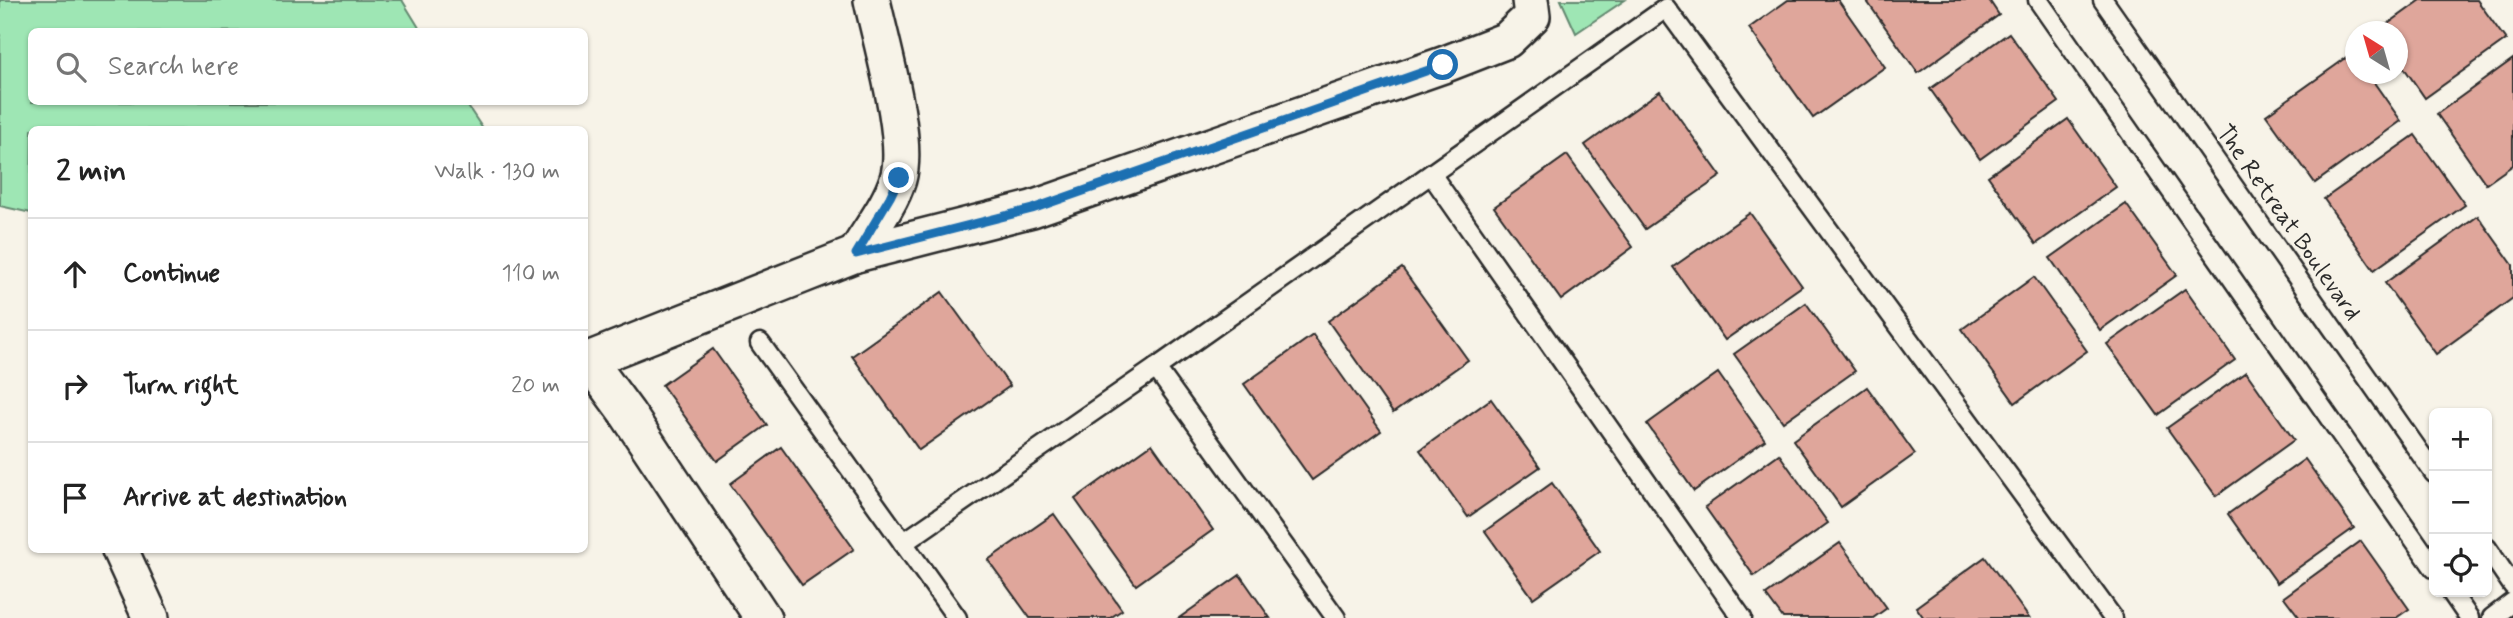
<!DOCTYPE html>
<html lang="en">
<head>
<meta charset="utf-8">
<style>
	body { margin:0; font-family:Mynerve,sans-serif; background:#f6f6f6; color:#222 }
	.controls { position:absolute; right:21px; bottom:21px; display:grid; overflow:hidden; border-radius:10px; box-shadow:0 2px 5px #0004 }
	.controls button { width:63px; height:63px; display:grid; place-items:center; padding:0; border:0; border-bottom:2px solid #e0e0e0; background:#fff; color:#222; font:35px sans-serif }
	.compass { position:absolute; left:2345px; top:21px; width:63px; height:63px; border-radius:50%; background:#fff; box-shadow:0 2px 5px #0004; rotate:323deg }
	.stop { position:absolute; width:21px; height:21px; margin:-16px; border:5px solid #1f6fb2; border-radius:50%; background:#fff }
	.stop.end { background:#1f6fb2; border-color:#fff; box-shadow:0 2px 7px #0008 }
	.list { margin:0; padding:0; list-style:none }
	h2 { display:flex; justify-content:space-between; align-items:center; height:91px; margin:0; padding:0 28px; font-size:30px }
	h2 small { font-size:23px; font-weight:400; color:#767676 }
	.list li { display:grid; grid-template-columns:46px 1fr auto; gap:21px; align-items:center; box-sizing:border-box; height:112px; padding:0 28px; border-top:2px solid #e0e0e0 }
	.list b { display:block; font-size:26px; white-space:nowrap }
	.list em { font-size:23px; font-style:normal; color:#767676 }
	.icon { flex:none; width:38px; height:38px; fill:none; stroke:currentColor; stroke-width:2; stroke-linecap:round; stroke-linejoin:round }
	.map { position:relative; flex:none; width:2513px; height:618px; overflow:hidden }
	.search { position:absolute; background:#fff; box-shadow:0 2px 5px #0004; left:28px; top:28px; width:560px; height:77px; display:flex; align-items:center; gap:18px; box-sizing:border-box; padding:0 24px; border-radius:10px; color:#767676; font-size:26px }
	.panel { position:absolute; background:#fff; box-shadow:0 2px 5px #0004; left:28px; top:126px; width:560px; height:427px; border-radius:10px }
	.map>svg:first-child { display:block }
</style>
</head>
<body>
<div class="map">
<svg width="2513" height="618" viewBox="0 0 2513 618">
	<rect width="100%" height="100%" fill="#f7f3e8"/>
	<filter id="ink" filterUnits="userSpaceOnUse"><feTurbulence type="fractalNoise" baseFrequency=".0143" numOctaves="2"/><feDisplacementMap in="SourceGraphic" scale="14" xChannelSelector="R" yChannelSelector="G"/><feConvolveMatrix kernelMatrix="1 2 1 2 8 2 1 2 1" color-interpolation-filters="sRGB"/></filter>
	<g filter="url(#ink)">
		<g fill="#9ee6b4" stroke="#648870" stroke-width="2">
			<path d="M0,0H402L421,31L32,32V102H465L483,129L32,130L31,213L0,206Z"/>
			<path d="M1561,0H1625L1576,33Z"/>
		</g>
		<g fill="#dfa69b" stroke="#2b2b2b" stroke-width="2">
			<path d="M1788,0H1838L1885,67L1813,118L1749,28Z"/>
			<path d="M1866,0H1989L1999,15L1918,73Z"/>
			<path d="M2421,0H2477L2506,40L2425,98L2398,59V32L2378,31Z"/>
			<path d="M2009,33L2059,102L1980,159L1930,89Z"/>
			<path d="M2353,53L2356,56V74H2368L2401,121L2315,183L2266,115Z"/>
			<path d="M2513,59V165L2486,184L2437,114Z"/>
			<path d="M1660,91L1721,176L1645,229L1585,145Z"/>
			<path d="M2068,119L2116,187L2036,244L1988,176Z"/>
			<path d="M2415,135L2465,205L2374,270L2324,199Z"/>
			<path d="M1567,155L1633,247L1561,300L1494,207Z"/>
			<path d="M2126,204L2177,275L2100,330L2050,258Z"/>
			<path d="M1750,213L1802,286L1725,340L1673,267Z"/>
			<path d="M2478,216L2513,265V298L2436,354L2385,283Z"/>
			<path d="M1402,268L1468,360L1393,413L1328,321Z"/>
			<path d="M2034,277L2087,351L2015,403L1962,329Z"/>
			<path d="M2185,289L2235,360L2158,415L2107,344Z"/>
			<path d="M942,292L1010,386L919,450L852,356Z"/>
			<path d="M1806,303L1855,371L1783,422L1734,354Z"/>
			<path d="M1313,335L1381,431L1312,480L1244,384Z"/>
			<path d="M713,349L767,425L717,461L662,385Z"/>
			<path d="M2246,372L2294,440L2216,496L2167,428Z"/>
			<path d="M1718,373L1765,440L1694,491L1647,424Z"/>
			<path d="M1867,387L1915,454L1841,507L1793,440Z"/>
			<path d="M1491,399L1540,467L1468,517L1420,450Z"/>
			<path d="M1152,444L1213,530L1136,585L1075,499Z"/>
			<path d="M781,447L854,549L802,585L730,484Z"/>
			<path d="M1779,454L1828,523L1754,576L1705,507Z"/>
			<path d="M2305,459L2354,528L2277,583L2228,514Z"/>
			<path d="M1552,483L1600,551L1533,598L1485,531Z"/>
			<path d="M1054,514L1122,610L1110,618H1030L988,560Z"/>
			<path d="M2361,541L2409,609L2396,618H2300L2284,597Z"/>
			<path d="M1840,543L1887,608L1873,618H1783L1766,595Z"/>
			<path d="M1985,557L2029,618H1924L1916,607Z"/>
			<path d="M1240,575L1270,618H1179Z"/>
		</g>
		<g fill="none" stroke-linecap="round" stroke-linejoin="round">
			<defs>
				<g id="lane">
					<path d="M2038,0L2434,568"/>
					<path d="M2103,0L2434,473"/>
					<path d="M1431,174L1742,618"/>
					<path d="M760,343L957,618"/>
					<path d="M903,543L1156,368"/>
					<path d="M2487,548L2513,586"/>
					<path d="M2451,592L2469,618"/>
					<path d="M1336,618L1156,368L1666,8L2113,618"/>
					<path d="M2492,618L2513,602"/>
				</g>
				<g id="street">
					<path d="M856,254C870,230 890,205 898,179C910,139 881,43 872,0"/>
					<path d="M120,550L151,618"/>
					<path d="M763,618L627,413L588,360L856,254L1032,209L1443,65L1507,40L1532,16L1530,0"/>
				</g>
			</defs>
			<use href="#lane" stroke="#2b2b2b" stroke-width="23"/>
			<use href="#street" stroke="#2b2b2b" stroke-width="40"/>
			<use href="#lane" stroke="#f7f3e8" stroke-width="18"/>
			<use href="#street" stroke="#f7f3e8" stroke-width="35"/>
		</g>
	</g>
	<g fill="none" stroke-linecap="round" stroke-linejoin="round" filter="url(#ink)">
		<path stroke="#1f6fb2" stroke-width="9" d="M899,178L890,197L856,254L1032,209L1443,65"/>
	</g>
	<g text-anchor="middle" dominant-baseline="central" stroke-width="5" stroke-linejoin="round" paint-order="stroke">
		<g font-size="24" fill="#2b2b2b" stroke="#f7f3e8">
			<text transform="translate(2288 223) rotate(55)">The Retreat Boulevard</text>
		</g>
	</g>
</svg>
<div class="controls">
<button>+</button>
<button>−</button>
<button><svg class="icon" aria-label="locate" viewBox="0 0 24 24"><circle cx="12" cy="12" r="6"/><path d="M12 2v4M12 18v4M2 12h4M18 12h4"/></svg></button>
</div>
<svg class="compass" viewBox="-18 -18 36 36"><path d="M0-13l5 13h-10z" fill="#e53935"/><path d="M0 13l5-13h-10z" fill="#767676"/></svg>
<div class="stop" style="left:1443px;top:65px"></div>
<div class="stop end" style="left:899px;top:178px"></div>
<div class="search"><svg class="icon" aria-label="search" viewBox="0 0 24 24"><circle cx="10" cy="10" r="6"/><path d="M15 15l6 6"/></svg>Search here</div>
<section class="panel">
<h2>2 min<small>Walk · 130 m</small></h2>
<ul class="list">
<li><svg class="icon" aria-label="ahead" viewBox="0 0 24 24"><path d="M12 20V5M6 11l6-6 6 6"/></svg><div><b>Continue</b></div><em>110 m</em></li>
<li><svg class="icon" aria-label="right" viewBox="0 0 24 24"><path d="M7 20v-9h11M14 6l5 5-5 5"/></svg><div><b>Turn right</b></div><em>20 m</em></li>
<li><svg class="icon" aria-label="arrive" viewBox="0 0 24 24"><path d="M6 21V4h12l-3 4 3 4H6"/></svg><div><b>Arrive at destination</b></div></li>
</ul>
</section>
</div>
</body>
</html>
